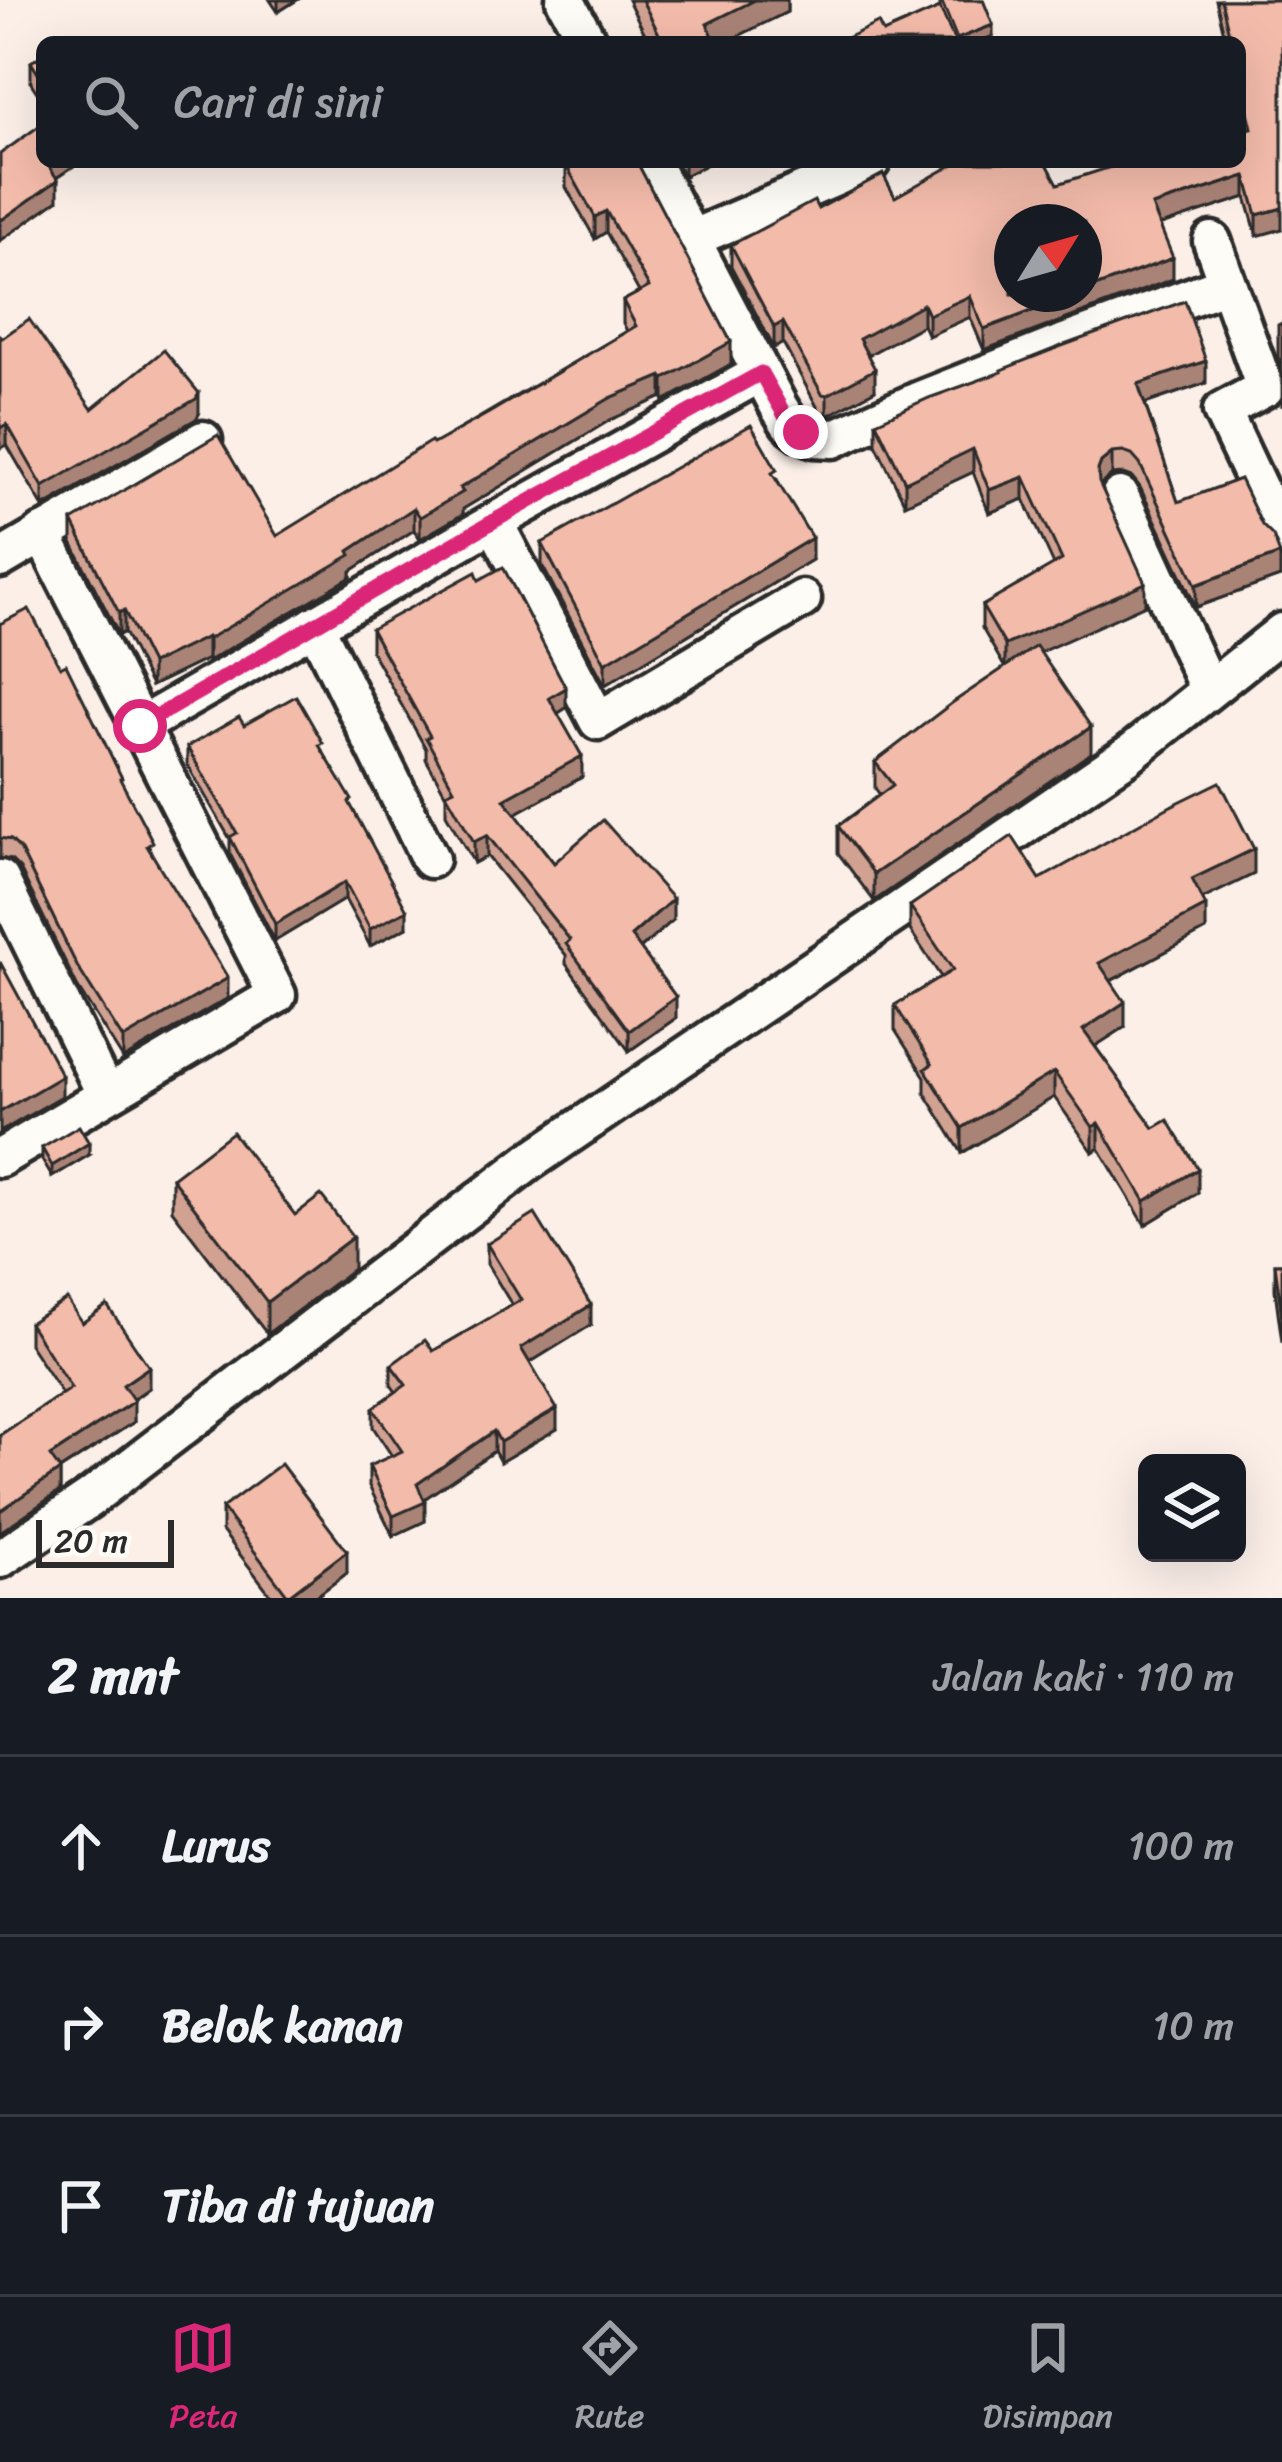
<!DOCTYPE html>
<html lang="id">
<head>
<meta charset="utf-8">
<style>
	body { margin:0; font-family:Sriracha,sans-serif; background:#242831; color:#f1f3f6 }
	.controls { position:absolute; right:36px; bottom:36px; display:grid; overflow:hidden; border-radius:18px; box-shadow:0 12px 48px #0002 }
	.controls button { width:108px; height:108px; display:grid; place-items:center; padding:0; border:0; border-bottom:3px solid #363941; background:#171b24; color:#f1f3f6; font:60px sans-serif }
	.compass { position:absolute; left:994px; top:204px; width:108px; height:108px; border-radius:50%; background:#171b24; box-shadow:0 12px 48px #0002; rotate:53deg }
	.scale { position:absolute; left:36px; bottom:30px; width:138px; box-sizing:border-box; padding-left:12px; border:6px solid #2b2b2b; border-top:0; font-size:33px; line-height:42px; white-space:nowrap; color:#2b2b2b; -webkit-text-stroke:9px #fdfcf7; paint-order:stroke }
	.stop { position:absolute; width:36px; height:36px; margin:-27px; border:9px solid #db2777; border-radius:50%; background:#fff }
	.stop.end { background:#db2777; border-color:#fff; box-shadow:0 3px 12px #0008 }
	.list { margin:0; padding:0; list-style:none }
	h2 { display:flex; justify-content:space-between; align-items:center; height:156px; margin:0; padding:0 48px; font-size:51px }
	h2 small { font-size:39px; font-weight:400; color:#9ea1a6 }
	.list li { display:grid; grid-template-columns:78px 1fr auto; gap:36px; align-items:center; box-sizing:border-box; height:180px; padding:0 48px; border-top:3px solid #363941 }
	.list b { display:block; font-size:45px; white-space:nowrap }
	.list em { font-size:39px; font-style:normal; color:#9ea1a6 }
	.icon { flex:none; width:66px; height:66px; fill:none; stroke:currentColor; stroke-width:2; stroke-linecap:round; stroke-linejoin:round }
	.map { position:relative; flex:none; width:1282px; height:1598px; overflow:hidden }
	.search { position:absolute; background:#171b24; box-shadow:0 12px 48px #0002; left:36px; right:36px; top:36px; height:132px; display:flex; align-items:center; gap:30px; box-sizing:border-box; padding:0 42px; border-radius:18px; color:#9ea1a6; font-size:45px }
	.sheet { height:696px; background:#171b24 }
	nav { display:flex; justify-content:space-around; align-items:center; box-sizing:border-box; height:168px; border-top:3px solid #363941; background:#171b24; font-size:33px; color:#9ea1a6 }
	nav a { display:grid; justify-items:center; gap:6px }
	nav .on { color:#db2777 }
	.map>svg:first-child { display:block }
</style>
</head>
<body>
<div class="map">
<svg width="1282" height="1598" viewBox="0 0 1282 1598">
	<rect width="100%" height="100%" fill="#fbefe8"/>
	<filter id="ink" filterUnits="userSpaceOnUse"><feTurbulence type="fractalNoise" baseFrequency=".00833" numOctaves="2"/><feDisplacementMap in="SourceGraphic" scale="24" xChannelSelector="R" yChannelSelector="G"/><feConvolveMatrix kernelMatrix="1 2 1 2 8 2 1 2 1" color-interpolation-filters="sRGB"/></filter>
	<g filter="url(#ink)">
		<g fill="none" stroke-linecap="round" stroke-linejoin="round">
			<defs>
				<g id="street">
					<path d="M565,0L588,42"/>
					<path d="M651,162L779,407L789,423L801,432L815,438L833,439L920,400L1051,348L1226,284"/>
					<path d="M691,239L871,162"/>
					<path d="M1212,241L1265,388L1222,411L1282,538"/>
					<path d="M1120,496L1208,688"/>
					<path d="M494,522L598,721L802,599"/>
					<path d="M0,559L203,440"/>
					<path d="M315,625L430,859"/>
					<path d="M140,726L494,522L761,373"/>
					<path d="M0,879L106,1095"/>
					<path d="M0,1158L277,995L42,533"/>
					<path d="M0,1559L89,1499L529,1162L1128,755L1282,632"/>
				</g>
			</defs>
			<use href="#street" stroke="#2b2b2b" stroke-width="45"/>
			<use href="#street" stroke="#fdfcf7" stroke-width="36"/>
		</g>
		<g fill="#d1a192" stroke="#2b2b2b" stroke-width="3">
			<path d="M270,0H297L278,12Z"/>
			<path d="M628,0H787V12L726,42H649Z"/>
			<path d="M940,0H983L993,36L979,42H838L883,33L940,8Z"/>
			<path d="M1216,0H1282L1257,236L1246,197L1160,225L1173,279L984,350L970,317L928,336L923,325L868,355L875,390L827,416H822L783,343L774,348L731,266V245L818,209L895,197L1058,184L1240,162L1247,129L1240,99V42H1226Z"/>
			<path d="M42,55V100L31,83V62Z"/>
			<path d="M572,162L731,364L664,401L662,397L610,420L463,509V514L420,539L414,530L351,571V577L208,661L207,659L151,686L124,632L119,635L72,543V521L277,536L627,331L623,323V301L639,292L606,232L595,239L566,187V165Z"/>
			<path d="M676,162H711L684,176Z"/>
			<path d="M1282,323V407V370L1278,357V325Z"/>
			<path d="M0,336L92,409L199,414L196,419L43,507L7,445Z"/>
			<path d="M1206,383L1145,404L1178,502L1280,577L1196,607L1140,487L1132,477L1123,474L1112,475L1101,485L1145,605L1040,652L1091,753L874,901L838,853V826L880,795L875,788V762L1005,668L982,628V606L1054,565L1024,499L989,513L973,472L905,504L876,444V422Z"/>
			<path d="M777,479L812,560L605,685L542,565V543Z"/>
			<path d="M0,624L122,785L153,856L228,998L123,1059L77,986L20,869L11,860L0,858Z"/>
			<path d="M371,629L566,708L557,714L582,777L515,814L554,863L673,920L640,949L676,1018L629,1051L566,964V955L487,856L474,863L446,814V795L426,759V749L371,650Z"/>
			<path d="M244,725L323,752L352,809L407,927L370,946L345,899L275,941L230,854V839L187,764V747Z"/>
			<path d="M1254,874L1202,899L1206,930L1111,981L1125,1027L1095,1046L1198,1193L1145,1225L1099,1148L1093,1152L1054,1097L962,1153L925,1093V1077L895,1030V1005L941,977L910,930V906L1040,879Z"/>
			<path d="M42,1148L89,1155L52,1177L42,1160Z"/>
			<path d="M172,1178L295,1215L353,1269L267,1334L172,1210Z"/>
			<path d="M487,1244L591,1325L529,1363L557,1429L500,1462L494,1451L424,1499L425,1521L393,1536L369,1486V1466L392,1456L373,1427V1408L396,1392L391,1385V1365L433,1351L512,1305L487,1264Z"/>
			<path d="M1275,1264H1282V1342L1275,1290Z"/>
			<path d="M29,1323H82L149,1388L133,1400L134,1422L60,1470V1491L0,1532V1435L62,1394L29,1344Z"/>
			<path d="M222,1508L347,1573L314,1598H273L222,1531Z"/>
		</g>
		<g fill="#aa8377" stroke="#2b2b2b" stroke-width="3">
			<path d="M278,0H297L278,12Z"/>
			<path d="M755,0H787V12L726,42H707V24Z"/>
			<path d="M993,25V36L979,42H957V39Z"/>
			<path d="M49,162H80L47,184V164Z"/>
			<path d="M684,162H711L684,176Z"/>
			<path d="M1246,176V197L1152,228V206Z"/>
			<path d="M58,180V200L0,241V221Z"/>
			<path d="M1282,208V229L1257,236V215Z"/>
			<path d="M606,211V232L595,239V217Z"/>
			<path d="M1173,258V279L984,350V329L1077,294H1084V291Z"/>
			<path d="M970,296V317L928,336V315Z"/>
			<path d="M923,304V325L859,360V339Z"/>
			<path d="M783,322V343L774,348V327Z"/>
			<path d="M731,342V364L664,401V379Z"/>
			<path d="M1206,361V383L1138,406V384Z"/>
			<path d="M875,369V390L827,416V395Z"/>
			<path d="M662,376V397L610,420L463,509V514L420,539V517L460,488L610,398Z"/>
			<path d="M199,393V414L196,419L43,507V487Z"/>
			<path d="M7,424V445L0,449V428Z"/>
			<path d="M973,449V472L905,504V482Z"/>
			<path d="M1112,453V475L1101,484L1098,493V470L1101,462Z"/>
			<path d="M1024,477V499L989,513V490Z"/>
			<path d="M414,508V530L351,571V577L208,661V639L349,551Z"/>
			<path d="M812,538V560L605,685V663Z"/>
			<path d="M1280,554V577L1196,607V585Z"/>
			<path d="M1145,583V605L1005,668V645Z"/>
			<path d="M124,610V632L119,635V613Z"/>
			<path d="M207,637V659L151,686V664Z"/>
			<path d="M566,688V708L549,719V698Z"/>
			<path d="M1091,727V753L874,901V874Z"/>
			<path d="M582,756V777L504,820V799Z"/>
			<path d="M487,835V856L474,863V842Z"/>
			<path d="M1254,849V874L1192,904V879Z"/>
			<path d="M345,882V899L275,941V924Z"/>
			<path d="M673,899V920L631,957V936Z"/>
			<path d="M1206,906V930L1099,987V963Z"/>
			<path d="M407,910V927L370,946V929Z"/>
			<path d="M228,978V998L123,1059V1039Z"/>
			<path d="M676,997V1018L629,1051V1031Z"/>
			<path d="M1125,1002V1027L1083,1054V1030Z"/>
			<path d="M1054,1072V1097L962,1153V1128Z"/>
			<path d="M62,1076V1096L0,1132V1112Z"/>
			<path d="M1099,1123V1148L1093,1152V1127Z"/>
			<path d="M89,1143V1155L52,1177V1166Z"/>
			<path d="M1198,1169V1193L1145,1225V1201Z"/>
			<path d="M353,1237V1269L267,1334V1302Z"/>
			<path d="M591,1305V1325L521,1368V1348Z"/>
			<path d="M149,1367V1388L123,1406V1385Z"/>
			<path d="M134,1401V1422L50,1476V1456Z"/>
			<path d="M557,1409V1429L500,1462V1442Z"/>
			<path d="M494,1431V1451L417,1504V1484Z"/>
			<path d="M60,1470V1491L0,1532V1511Z"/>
			<path d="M425,1502V1521L393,1536V1516Z"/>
			<path d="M347,1551V1573L314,1598H288V1596Z"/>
		</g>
		<g fill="#f3bbaa" stroke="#2b2b2b" stroke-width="3">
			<path d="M642,0H755L707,24L716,42H663Z"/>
			<path d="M941,0H983L993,25L957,39Z"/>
			<path d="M1221,0H1282V208L1257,215L1246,176L1152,206L1173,258L1084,291V222H1012V294H1077L984,329L970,296L928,315L923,304L859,339L875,369L827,395L822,394L783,322L774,327L731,245L814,201L818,209L883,174L895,197L958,162H1046L1058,184L1126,162H1240V131L1252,128L1240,78V42H1231Z"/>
			<path d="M940,8L955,42H838L878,23L883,33Z"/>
			<path d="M75,33L80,42H61Z"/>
			<path d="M42,55V80L31,62Z"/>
			<path d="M42,124V162H49L47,164L58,180L0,221V154Z"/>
			<path d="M572,162H637L731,342L664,379L662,376L610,398L460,488L463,492L420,517L414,508L349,551L351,555L208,639L207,637L151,664L124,610L119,613L72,521L218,435L277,536L431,441L433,444L489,413L636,326L623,301L649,287L606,211L595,217L566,165Z"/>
			<path d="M1185,301L1206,361L1138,384L1178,502L1240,479L1262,525L1273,536L1280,554L1196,585L1140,464L1132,455L1123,452L1112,453L1101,462L1098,470L1099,482L1145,583L1005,645L982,606L1062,560L1024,477L989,490L973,449L905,482L876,422L929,398L1002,372L1001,370L1059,347Z"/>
			<path d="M29,319L92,409L164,350L199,393L196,399L43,487L7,424L0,428V336L2,338Z"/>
			<path d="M751,425L777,470L772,473L812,538L605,663L542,543Z"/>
			<path d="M503,567L566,688L549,698L582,756L504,799L554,863L603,820L673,899L631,936L676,997L629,1031L566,944L570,940L487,835L474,842L446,793L454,789L426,738L430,736L371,629L476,572L479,580Z"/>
			<path d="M29,609L60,667L66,664L122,778L120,779L153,842L147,846L228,978L123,1039L77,966L20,849L11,840L0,838V624Z"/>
			<path d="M1036,646L1091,727L874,874L838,826L893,785L875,762L952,703Z"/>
			<path d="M296,696L323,743L319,745L352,800L349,802L407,910L370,929L345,882L275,924L230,837L237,833L187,747L239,717L244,725Z"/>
			<path d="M1220,782L1254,849L1192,879L1206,906L1099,963L1125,1002L1083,1030L1154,1128L1168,1120L1198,1169L1145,1201L1099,1123L1093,1127L1054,1072L962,1128L925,1069L932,1064L895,1005L953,970L910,906L1012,836L1040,879L1169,807Z"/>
			<path d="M0,962L62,1076L0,1112Z"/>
			<path d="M79,1126L89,1143L52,1166L42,1148Z"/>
			<path d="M232,1132L295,1215L321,1195L353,1237L267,1302L172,1178Z"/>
			<path d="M535,1214L591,1305L521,1348L557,1409L500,1442L494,1431L417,1484L425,1502L393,1516L369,1466L402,1451L373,1408L406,1385L391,1365L425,1340L433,1351L521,1300L487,1244Z"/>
			<path d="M1275,1264H1282V1317Z"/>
			<path d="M67,1299L82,1323L107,1305L149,1367L123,1385L134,1401L50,1456L60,1470L0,1511V1435L71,1388L29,1323Z"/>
			<path d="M281,1464L347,1551L288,1596L222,1508Z"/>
		</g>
	</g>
	<g fill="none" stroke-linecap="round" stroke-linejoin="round" filter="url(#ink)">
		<path stroke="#db2777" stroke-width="15" d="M140,726L494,521L761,373L789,423L801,432"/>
	</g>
</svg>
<div class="controls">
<button><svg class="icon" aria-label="layers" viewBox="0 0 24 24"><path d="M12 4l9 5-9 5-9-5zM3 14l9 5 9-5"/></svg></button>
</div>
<svg class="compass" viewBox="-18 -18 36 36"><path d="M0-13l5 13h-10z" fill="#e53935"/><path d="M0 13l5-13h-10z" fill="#9ea1a6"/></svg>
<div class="scale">20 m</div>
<div class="stop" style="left:140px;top:726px"></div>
<div class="stop end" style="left:801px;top:432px"></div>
<div class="search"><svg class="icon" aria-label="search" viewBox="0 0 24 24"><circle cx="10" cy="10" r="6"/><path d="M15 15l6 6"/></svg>Cari di sini</div>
</div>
<section class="sheet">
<h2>2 mnt<small>Jalan kaki · 110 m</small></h2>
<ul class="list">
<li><svg class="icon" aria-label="ahead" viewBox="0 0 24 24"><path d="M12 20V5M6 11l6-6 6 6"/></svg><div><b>Lurus</b></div><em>100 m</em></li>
<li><svg class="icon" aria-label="right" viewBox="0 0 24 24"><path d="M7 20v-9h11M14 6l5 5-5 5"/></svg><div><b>Belok kanan</b></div><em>10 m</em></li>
<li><svg class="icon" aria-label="arrive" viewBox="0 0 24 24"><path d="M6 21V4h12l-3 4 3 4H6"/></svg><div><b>Tiba di tujuan</b></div></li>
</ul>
</section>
<nav>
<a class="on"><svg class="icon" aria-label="map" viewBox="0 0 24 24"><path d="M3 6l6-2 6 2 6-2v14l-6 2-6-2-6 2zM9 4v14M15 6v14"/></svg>Peta</a>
<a><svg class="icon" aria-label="directions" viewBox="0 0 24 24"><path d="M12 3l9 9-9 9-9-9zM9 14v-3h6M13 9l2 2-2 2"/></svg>Rute</a>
<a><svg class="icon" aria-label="saved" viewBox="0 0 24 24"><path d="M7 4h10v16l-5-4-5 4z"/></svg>Disimpan</a>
</nav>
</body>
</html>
